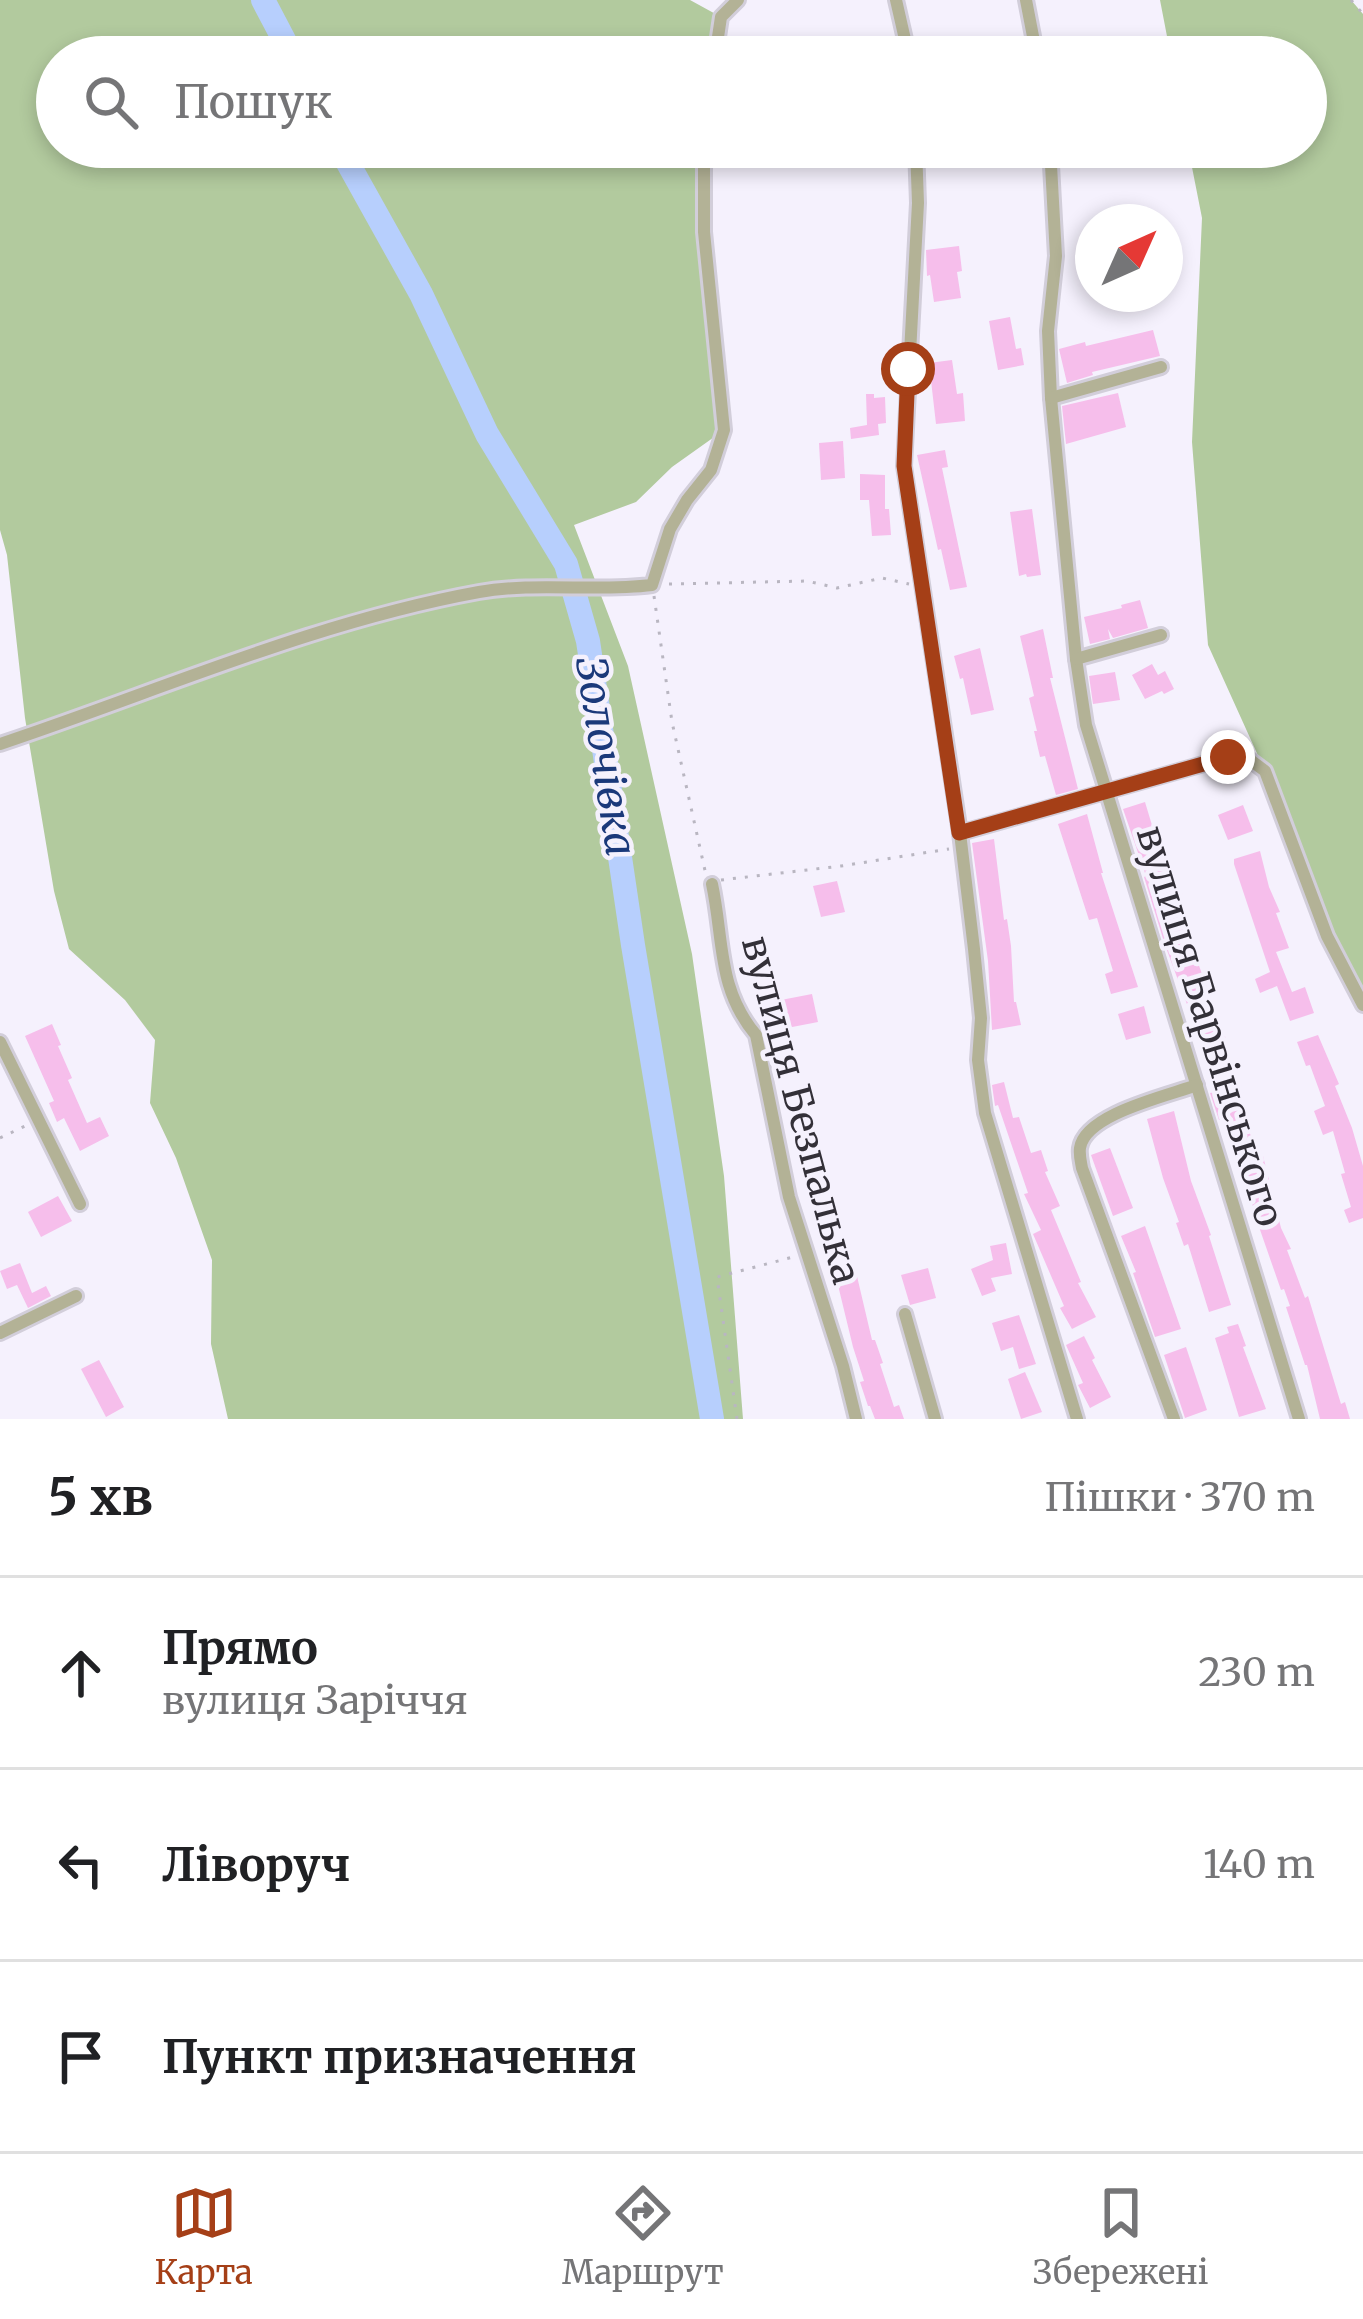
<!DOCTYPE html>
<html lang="uk">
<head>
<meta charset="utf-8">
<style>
	body { margin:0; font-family:Merriweather,serif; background:#f2f2f2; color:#202124 }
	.compass { position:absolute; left:1075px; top:204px; width:108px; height:108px; border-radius:50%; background:#fff; box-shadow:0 6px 18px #0003; rotate:45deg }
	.stop { position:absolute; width:36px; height:36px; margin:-27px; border:9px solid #a53f17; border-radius:50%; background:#fff }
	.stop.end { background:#a53f17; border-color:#fff; box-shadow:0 3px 12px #0008 }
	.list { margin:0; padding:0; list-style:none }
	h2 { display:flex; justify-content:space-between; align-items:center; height:156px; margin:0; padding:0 48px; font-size:51px }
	h2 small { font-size:39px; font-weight:400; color:#757577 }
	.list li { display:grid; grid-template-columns:78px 1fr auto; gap:36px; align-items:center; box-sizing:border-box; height:192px; padding:0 48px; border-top:3px solid #e0e0e0 }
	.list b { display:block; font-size:45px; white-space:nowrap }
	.list p { margin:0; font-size:39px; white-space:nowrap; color:#757577 }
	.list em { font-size:39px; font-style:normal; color:#757577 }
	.icon { flex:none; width:66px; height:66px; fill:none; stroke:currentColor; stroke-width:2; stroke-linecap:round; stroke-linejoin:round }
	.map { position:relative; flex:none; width:1363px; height:1419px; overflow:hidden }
	.search { position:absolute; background:#fff; box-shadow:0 6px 18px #0003; left:36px; right:36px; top:36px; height:132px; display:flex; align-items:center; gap:30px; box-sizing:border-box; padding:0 42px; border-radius:66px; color:#757577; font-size:45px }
	.sheet { height:732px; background:#fff }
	nav { display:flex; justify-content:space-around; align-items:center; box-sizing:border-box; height:168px; border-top:3px solid #e0e0e0; background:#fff; font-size:33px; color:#757577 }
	nav a { display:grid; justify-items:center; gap:6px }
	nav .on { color:#a53f17 }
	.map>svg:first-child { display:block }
</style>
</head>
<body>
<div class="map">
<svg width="1363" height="1419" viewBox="0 0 1363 1419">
	<rect width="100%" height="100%" fill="#f5f1fd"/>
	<g fill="#b2ca9e">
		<path d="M0,0H690L721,17L715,57H57V147H704L724,430L672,467L636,502L574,525L628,666L692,954L724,1176L743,1419H228L211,1344L212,1260L176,1158L150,1103L155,1040L125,1000L69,949L54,891L25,718L7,555L0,530Z"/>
		<path d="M1160,0H1351L1363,14V993L1337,944L1265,771L1208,645L1192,442L1202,218L1188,147H1306V57H1171Z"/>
	</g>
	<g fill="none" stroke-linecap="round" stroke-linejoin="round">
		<g stroke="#b7cffd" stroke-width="24">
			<path d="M263,0L293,57"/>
			<path d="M339,147L421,294L487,434L566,564L588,641L633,945L712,1419"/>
		</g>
	</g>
	<g fill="#f6beeb">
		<path d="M959,246L962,271L957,272L961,298L934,302L930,275L927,276L926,250Z"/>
		<path d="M1010,317L1016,349L1021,348L1024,365L998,370L989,321Z"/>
		<path d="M1153,330L1160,356L1092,372L1093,375L1067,383L1059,349L1085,342L1086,346Z"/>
		<path d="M952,360L957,394L963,393L965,421L936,424L929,363Z"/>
		<path d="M1118,393L1126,427L1066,444L1062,406Z"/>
		<path d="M866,394H874V398L885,397L886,423L878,424L879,435L851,439L850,428L867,425Z"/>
		<path d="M843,441L845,478L821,480L819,443Z"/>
		<path d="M945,450L948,467L942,468L967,587L950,590L941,549L938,550L917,455Z"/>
		<path d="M860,474L885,475V509H889L891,535L872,536L869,500H860Z"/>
		<path d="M1032,509L1041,575L1027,577L1026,574L1019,576L1010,512Z"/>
		<path d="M1140,600L1148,628L1113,638L1108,629L1110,639L1090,644L1084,617L1122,608L1121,605Z"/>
		<path d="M1043,629L1053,678H1050L1078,789L1056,795L1045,756L1040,757L1034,731H1037L1029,698L1034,696L1020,636Z"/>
		<path d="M980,648L994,710L971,715L963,678L960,679L954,656Z"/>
		<path d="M1152,664L1158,675L1165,671L1174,689L1164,694L1162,691L1145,699L1132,675Z"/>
		<path d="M1115,672L1120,700L1093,704L1089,676Z"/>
		<path d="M1145,802L1188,945L1191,944L1226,1039H1224L1245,1112L1243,1113L1258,1157L1263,1156L1281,1228L1291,1249L1287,1250L1305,1298L1308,1296L1341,1404L1345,1402L1350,1419H1320L1307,1365H1305L1286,1307L1290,1306L1284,1289L1281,1290L1258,1224L1236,1148L1234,1149L1223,1119L1219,1120L1210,1093L1214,1092L1207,1058L1165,945L1144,877L1146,876L1123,809Z"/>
		<path d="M1243,805L1253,831L1228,840L1218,815Z"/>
		<path d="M1087,814L1103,873H1101L1138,987L1111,994L1105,974L1113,971L1097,918L1089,920L1058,824Z"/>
		<path d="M994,839L1004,920L1007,919L1011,946L1014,1002H1016L1021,1025L992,1030L988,961L972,843Z"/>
		<path d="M1260,851L1269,887L1280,912L1276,913L1289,948L1276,952L1292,992L1305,987L1314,1013L1290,1021L1277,986L1260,993L1255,979L1270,972L1234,864V859Z"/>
		<path d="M837,881L845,912L821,917L813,886Z"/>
		<path d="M812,994L818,1022L787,1028L781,1000Z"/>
		<path d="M1144,1006L1151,1033L1126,1040L1118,1014Z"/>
		<path d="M52,1024L61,1045L58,1046L72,1078L68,1080L87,1123L100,1117L109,1136L80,1151L64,1118L57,1122L49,1103L54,1101L25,1036Z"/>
		<path d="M1318,1035L1339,1084L1335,1086L1352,1128L1363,1166V1218L1349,1223L1344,1210L1351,1207L1341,1174L1345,1173L1333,1131L1323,1135L1314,1111L1325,1106L1310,1065L1306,1066L1297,1042Z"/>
		<path d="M1004,1082L1013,1118L1019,1117L1031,1153L1041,1150L1048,1171L1045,1172L1060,1206L1051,1210L1081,1282L1078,1283L1096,1317L1072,1329L1060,1308L1064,1306L1033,1234L1041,1230L1024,1194L1028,1193L998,1105L995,1106L992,1085Z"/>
		<path d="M1174,1111L1191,1181L1211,1235L1209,1236L1231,1305L1209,1312L1188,1244L1184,1246L1176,1223L1179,1222L1163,1178L1147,1119Z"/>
		<path d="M1110,1148L1133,1208L1113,1216L1091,1155Z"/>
		<path d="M58,1196L72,1221L41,1237L28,1212Z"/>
		<path d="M1145,1226L1181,1329L1155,1337L1133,1273L1136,1272L1121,1236Z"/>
		<path d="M1006,1243L1012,1274L991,1278L996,1291L982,1296L971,1269L993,1260L990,1246Z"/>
		<path d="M20,1263L32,1293L46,1286L51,1296L28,1308L17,1285L7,1289L0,1271Z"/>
		<path d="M928,1268L936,1298L910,1305L901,1275Z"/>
		<path d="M856,1272L872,1340H875L883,1363L880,1364L894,1407L899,1405L904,1419H875L870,1406H868L860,1382L864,1381L853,1347L836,1277Z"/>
		<path d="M1019,1315L1036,1364L1019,1369L1013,1347L1001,1351L992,1323Z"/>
		<path d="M1238,1324L1246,1346L1243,1347L1266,1409L1239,1417L1215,1338L1229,1333L1227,1327Z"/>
		<path d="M1084,1336L1095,1358L1092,1360L1111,1397L1090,1408L1078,1385L1083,1383L1066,1345Z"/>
		<path d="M1186,1347L1207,1410L1185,1418L1164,1355Z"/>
		<path d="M99,1360L124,1407L106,1417L81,1369Z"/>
		<path d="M1025,1372L1042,1412L1021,1419L1008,1379Z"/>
	</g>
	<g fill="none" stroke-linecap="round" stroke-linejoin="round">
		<defs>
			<g id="street">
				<path d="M896,0L909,57"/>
				<path d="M1026,0L1037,57"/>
				<path d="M715,57L721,17L738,0"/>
				<path d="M916,147L918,203L904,466L960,833L974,949L981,1018L978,1060L985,1113L1077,1419"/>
				<path d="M1050,147L1056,256L1048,331L1051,398L1076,659L1086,725L1299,1419"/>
				<path d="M1051,398L1161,367"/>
				<path d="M1076,659L1161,635"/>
				<path d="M0,744C159,691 314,622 479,592C536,582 595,592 652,585L670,529L687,500L711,470L724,430L704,232V147"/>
				<path d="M960,833L1228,757L1249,759L1265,771L1327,936L1363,1005"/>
				<path d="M712,884C724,940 717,989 756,1035L789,1197L843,1366L856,1419"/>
				<path d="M0,1042L80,1204"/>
				<path d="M905,1314L935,1419"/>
				<path d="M0,1333L76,1296"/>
				<path d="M1174,1419L1082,1168C1081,1162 1079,1155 1080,1148C1085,1114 1167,1096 1197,1085"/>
			</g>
		</defs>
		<use href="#street" stroke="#d2ceda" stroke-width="18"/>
		<g stroke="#b9b6c1" stroke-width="3" stroke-dasharray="3 9" stroke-linecap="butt">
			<path d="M1351,0L1363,14"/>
			<path d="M669,584L807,581L837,588L882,578L909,584"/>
			<path d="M654,596L672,722L706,875"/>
			<path d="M721,880L841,866L949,849"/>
			<path d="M0,1138L25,1126"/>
			<path d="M737,1419L717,1277L797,1256"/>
		</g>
		<use href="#street" stroke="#b3b296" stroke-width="12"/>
	</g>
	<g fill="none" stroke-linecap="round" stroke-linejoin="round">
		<path stroke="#a53f17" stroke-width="15" d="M908,369L904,466L959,833L1228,757"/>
	</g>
	<g text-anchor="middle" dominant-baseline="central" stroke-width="9" stroke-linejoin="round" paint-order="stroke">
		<g font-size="39" fill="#333038" stroke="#f5f1fd">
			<text transform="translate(1210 1026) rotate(73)">вулиця Барвінського</text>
			<text transform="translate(801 1110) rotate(75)">вулиця Безпалька</text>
		</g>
		<g font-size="42" font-style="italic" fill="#1b397a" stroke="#f5f1fd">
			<text transform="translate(606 756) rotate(81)">Золочівка</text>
		</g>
	</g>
</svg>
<svg class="compass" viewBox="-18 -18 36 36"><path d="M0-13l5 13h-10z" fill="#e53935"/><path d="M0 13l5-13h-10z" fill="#757577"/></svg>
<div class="stop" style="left:908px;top:369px"></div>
<div class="stop end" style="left:1228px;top:757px"></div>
<div class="search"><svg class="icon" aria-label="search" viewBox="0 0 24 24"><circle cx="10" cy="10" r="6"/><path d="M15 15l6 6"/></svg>Пошук</div>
</div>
<section class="sheet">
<h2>5 хв<small>Пішки · 370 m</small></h2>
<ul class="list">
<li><svg class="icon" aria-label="ahead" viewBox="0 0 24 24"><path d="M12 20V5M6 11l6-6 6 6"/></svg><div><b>Прямо</b><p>вулиця Заріччя</p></div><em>230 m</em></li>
<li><svg class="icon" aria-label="left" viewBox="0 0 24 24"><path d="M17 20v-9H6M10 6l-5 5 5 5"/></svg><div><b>Ліворуч</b></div><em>140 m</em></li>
<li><svg class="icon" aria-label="arrive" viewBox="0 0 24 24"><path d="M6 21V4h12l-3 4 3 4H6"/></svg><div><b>Пункт призначення</b></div></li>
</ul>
</section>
<nav>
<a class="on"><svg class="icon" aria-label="map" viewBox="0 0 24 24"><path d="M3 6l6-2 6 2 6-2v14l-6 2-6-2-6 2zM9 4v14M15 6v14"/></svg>Карта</a>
<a><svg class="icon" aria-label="directions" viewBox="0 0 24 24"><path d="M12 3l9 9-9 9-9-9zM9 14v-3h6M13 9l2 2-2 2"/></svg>Маршрут</a>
<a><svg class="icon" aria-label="saved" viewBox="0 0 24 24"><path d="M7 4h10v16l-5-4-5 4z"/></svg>Збережені</a>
</nav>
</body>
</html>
